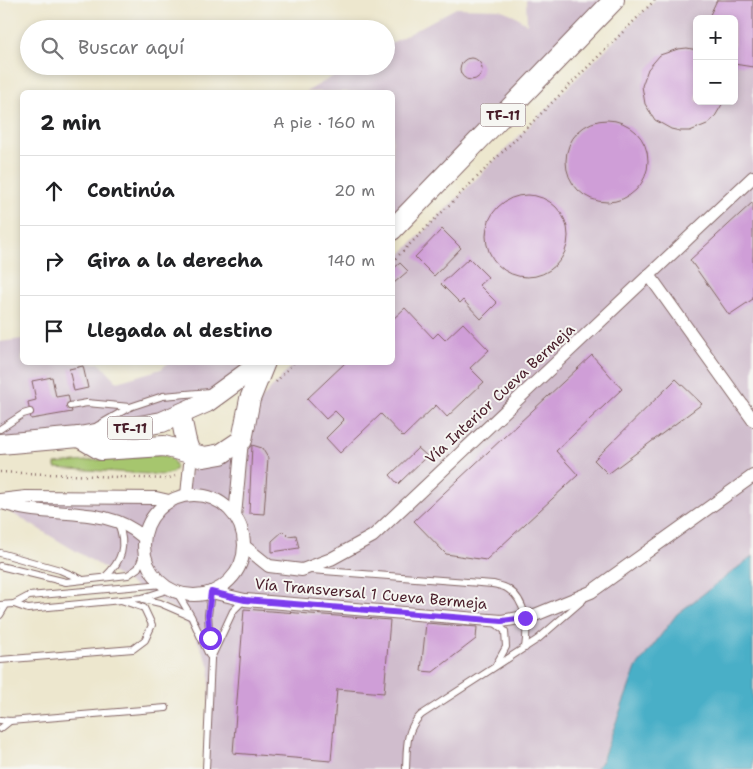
<!DOCTYPE html>
<html lang="es">
<head>
<meta charset="utf-8">
<style>
	body { margin:0; font-family:"Shantell Sans",sans-serif; background:#f2f2f2; color:#202124 }
	.controls { position:absolute; right:15px; top:15px; display:grid; overflow:hidden; border-radius:8px; box-shadow:0 2px 8px #0003 }
	.controls button { width:45px; height:45px; display:grid; place-items:center; padding:0; border:0; border-bottom:1px solid #e0e0e0; background:#fff; color:#202124; font:25px sans-serif }
	.stop { position:absolute; width:15px; height:15px; margin:-11px; border:4px solid #7c3aed; border-radius:50%; background:#fff }
	.stop.end { background:#7c3aed; border-color:#fff; box-shadow:0 1px 5px #0008 }
	.list { margin:0; padding:0; list-style:none }
	h2 { display:flex; justify-content:space-between; align-items:center; height:65px; margin:0; padding:0 20px; font-size:21px }
	h2 small { font-size:16px; font-weight:400; color:#757577 }
	.list li { display:grid; grid-template-columns:32px 1fr auto; gap:15px; align-items:center; box-sizing:border-box; height:70px; padding:0 20px; border-top:1px solid #e0e0e0 }
	.list b { display:block; font-size:19px; white-space:nowrap }
	.list em { font-size:16px; font-style:normal; color:#757577 }
	.icon { flex:none; width:28px; height:28px; fill:none; stroke:currentColor; stroke-width:2; stroke-linecap:round; stroke-linejoin:round }
	.map { position:relative; flex:none; width:753px; height:769px; overflow:hidden }
	.search { position:absolute; background:#fff; box-shadow:0 2px 8px #0003; left:20px; top:20px; width:375px; height:55px; display:flex; align-items:center; gap:12px; box-sizing:border-box; padding:0 18px; border-radius:28px; color:#757577; font-size:19px }
	.panel { position:absolute; background:#fff; box-shadow:0 2px 8px #0003; left:20px; top:90px; width:375px; height:275px; border-radius:8px }
	.map>svg:first-child { display:block }
</style>
</head>
<body>
<div class="map">
<svg width="753" height="769" viewBox="0 0 753 769">
	<rect width="100%" height="100%" fill="#f6f6f2"/>
	<filter id="ink" filterUnits="userSpaceOnUse"><feTurbulence type="fractalNoise" baseFrequency=".02" numOctaves="2"/><feDisplacementMap in="SourceGraphic" scale="10" xChannelSelector="R" yChannelSelector="G"/><feConvolveMatrix kernelMatrix="1 2 1 2 8 2 1 2 1" color-interpolation-filters="sRGB"/></filter>
	<filter id="wash" filterUnits="userSpaceOnUse"><feTurbulence type="fractalNoise" baseFrequency=".0096" numOctaves="4" result="noise"/><feDisplacementMap in="SourceGraphic" scale="20" xChannelSelector="R" yChannelSelector="G"/><feGaussianBlur stdDeviation="1.12" result="paint"/><feColorMatrix in="noise" values="0 0 0 0 0 0 0 0 0 0 0 0 0 0 0 0 0 1.4 0 .05"/><feComposite in="paint" operator="in"/></filter>
	<g filter="url(#wash)">
		<rect width="100%" height="100%" fill="#ede7ce"/>
		<g fill="#d0bdcd" fill-rule="evenodd">
			<path d="M526,0H614L393,230L392,92H306L351,66H386V46L456,8L499,9L514,15L527,24Z"/>
			<path d="M655,0H753V556L677,614L636,668L600,763L595,769H208L210,667L193,631L177,611L0,506V500L169,501L187,495L191,466L221,454L260,401L294,363L392,362L393,262ZM697,19H734V101H697Z"/>
			<path d="M22,339V362L99,363L117,382L161,369L168,363H262L180,416L0,444V342Z"/>
		</g>
		<path fill="#a6c66e" stroke="#78724c" d="M159,454C169,457 173,457 176,468L173,472L164,475L55,468V464Z"/>
		<path fill="#48afc7" stroke="#496779" d="M753,556V769H595L601,763L636,668L677,614Z"/>
		<g id="blocks">
			<g fill="#cf9ed7">
				<path d="M717,0H753V67L734,64V19H708Z"/>
				<path d="M687,48L697,50V101H724L714,118L707,124L690,131H680L671,129L655,120L645,104L642,86L648,69L660,55L678,49Z"/>
				<circle cx="471" cy="69" r="11"/>
				<circle cx="607" cy="161" r="41"/>
				<circle cx="527" cy="236" r="41"/>
				<path d="M753,202V299L729,315L690,260Z"/>
				<path d="M442,229L461,248L434,276L415,257Z"/>
				<path d="M469,258L488,277L479,285L497,303L481,319L463,300L460,303L441,284Z"/>
				<path d="M400,263L408,271L394,283L392,270Z"/>
				<path d="M405,308L433,338L438,333L445,340L463,323L489,350L470,368L484,382L447,417L436,405L403,437L381,414L340,453L326,438L344,420L335,411L326,419L307,399L346,362H392V320Z"/>
				<path d="M592,355L622,389L556,451L578,475L486,560L446,554L414,521Z"/>
				<path d="M83,366L88,388L74,391L69,369Z"/>
				<path d="M52,377L56,397L68,395L72,412L31,419L28,402L36,400L32,381Z"/>
				<path d="M676,379L702,404L608,474L594,460Z"/>
				<path d="M252,445L262,448L268,458L264,514L249,513Z"/>
				<path d="M418,448L427,456L398,484L390,475Z"/>
				<path d="M283,531L288,536L296,535L299,548L272,552V541Z"/>
				<path d="M244,609L390,620L384,693L337,689L331,761L233,753Z"/>
				<path d="M426,623L477,627L476,639L433,672L421,671Z"/>
			</g>
		</g>
	</g>
	<g filter="url(#ink)">
		<use href="#blocks" fill-opacity="0" stroke="#836564" stroke-width="1"/>
		<g fill="none" stroke-linecap="round" stroke-linejoin="round">
			<defs>
				<g id="service">
					<path d="M70,406L87,403L130,407"/>
					<path d="M97,426L130,407L163,396L210,392"/>
					<path d="M0,429L23,414L30,412"/>
					<path d="M0,553L60,570L81,579"/>
					<path d="M0,566L66,582L128,575L138,568L144,553"/>
					<path d="M311,570L493,584C497,585 504,586 508,589C527,601 528,628 525,648"/>
					<path d="M105,577C122,561 127,546 118,523"/>
					<path d="M176,591L191,616L209,655"/>
					<path d="M143,599L160,603L190,616"/>
					<path d="M14,604L28,609L142,598L170,589"/>
					<path d="M0,605L14,604L29,596L163,584"/>
					<path d="M0,615L6,605"/>
					<path d="M495,623L505,631L506,647L496,665"/>
					<path d="M212,656L233,611L244,600"/>
					<path d="M0,660L133,649L145,640L152,625L144,608L121,600"/>
					<path d="M0,720L10,721L166,708"/>
					<path d="M0,729L10,721"/>
					<path d="M206,769L211,659L208,615L211,592"/>
					<path d="M406,769C407,748 405,730 421,715L538,639L583,600"/>
				</g>
				<g id="minor">
					<path d="M649,275L753,420"/>
					<circle cx="194" cy="545" r="50"/>
					<path d="M187,495L191,454"/>
					<path d="M0,500L26,497L156,498L169,501"/>
					<path d="M2,503C12,506 23,509 33,510C70,515 113,510 143,537"/>
					<path d="M235,516L242,440"/>
					<path d="M244,546L269,566L302,570L331,559L373,536L753,177"/>
					<path d="M211,592L245,600L502,621L535,615L591,592L753,476"/>
				</g>
				<g id="primary">
					<path d="M392,230L614,0"/>
					<path d="M180,416C185,429 184,442 191,454"/>
					<path d="M79,437L101,450L164,446L204,457L221,454L242,440L250,399L265,362"/>
					<path d="M0,444L79,437L162,422L207,402L262,362"/>
				</g>
			</defs>
			<use href="#service" stroke="#836564" stroke-width="8"/>
			<use href="#minor" stroke="#836564" stroke-width="14"/>
			<use href="#primary" stroke="#836564" stroke-width="22"/>
			<g stroke="#836564" stroke-width="2.5" stroke-dasharray="1 4" stroke-linecap="butt">
				<path d="M392,262L655,0"/>
				<path d="M276,382L294,362"/>
				<path d="M0,472L166,479L175,476"/>
			</g>
			<use href="#service" stroke="#fff" stroke-width="6"/>
			<use href="#minor" stroke="#fff" stroke-width="12"/>
			<use href="#primary" stroke="#fff" stroke-width="20"/>
		</g>
	</g>
	<g fill="none" stroke-linecap="round" stroke-linejoin="round" filter="url(#ink)">
		<path stroke="#7c3aed" stroke-width="6" d="M210,638L208,615L211,592L245,600L502,621L525,618"/>
	</g>
	<g text-anchor="middle" dominant-baseline="central" stroke-width="4" stroke-linejoin="round" paint-order="stroke">
		<g fill="#f6f6f2" stroke="#7e6067" stroke-width="1">
			<rect x="480.5" y="103.5" width="45" height="23" rx="4"/>
			<rect x="107.5" y="416.5" width="45" height="23" rx="4"/>
		</g>
		<g font-size="14" font-weight="bold" fill="#4a1f2b">
			<text x="503" y="115">TF-11</text>
			<text x="130" y="428">TF-11</text>
		</g>
		<g font-size="15" fill="#4a1f2b" stroke="#f6f6f2">
			<text transform="translate(500 394) rotate(-43)">Vía Interior Cueva Bermeja</text>
			<text transform="translate(371 594) rotate(5)">Vía Transversal 1 Cueva Bermeja</text>
		</g>
	</g>
</svg>
<div class="controls">
<button>+</button>
<button>−</button>
</div>
<div class="stop" style="left:210px;top:638px"></div>
<div class="stop end" style="left:525px;top:618px"></div>
<div class="search"><svg class="icon" aria-label="search" viewBox="0 0 24 24"><circle cx="10" cy="10" r="6"/><path d="M15 15l6 6"/></svg>Buscar aquí</div>
<section class="panel">
<h2>2 min<small>A pie · 160 m</small></h2>
<ul class="list">
<li><svg class="icon" aria-label="ahead" viewBox="0 0 24 24"><path d="M12 20V5M6 11l6-6 6 6"/></svg><div><b>Continúa</b></div><em>20 m</em></li>
<li><svg class="icon" aria-label="right" viewBox="0 0 24 24"><path d="M7 20v-9h11M14 6l5 5-5 5"/></svg><div><b>Gira a la derecha</b></div><em>140 m</em></li>
<li><svg class="icon" aria-label="arrive" viewBox="0 0 24 24"><path d="M6 21V4h12l-3 4 3 4H6"/></svg><div><b>Llegada al destino</b></div></li>
</ul>
</section>
</div>
</body>
</html>
